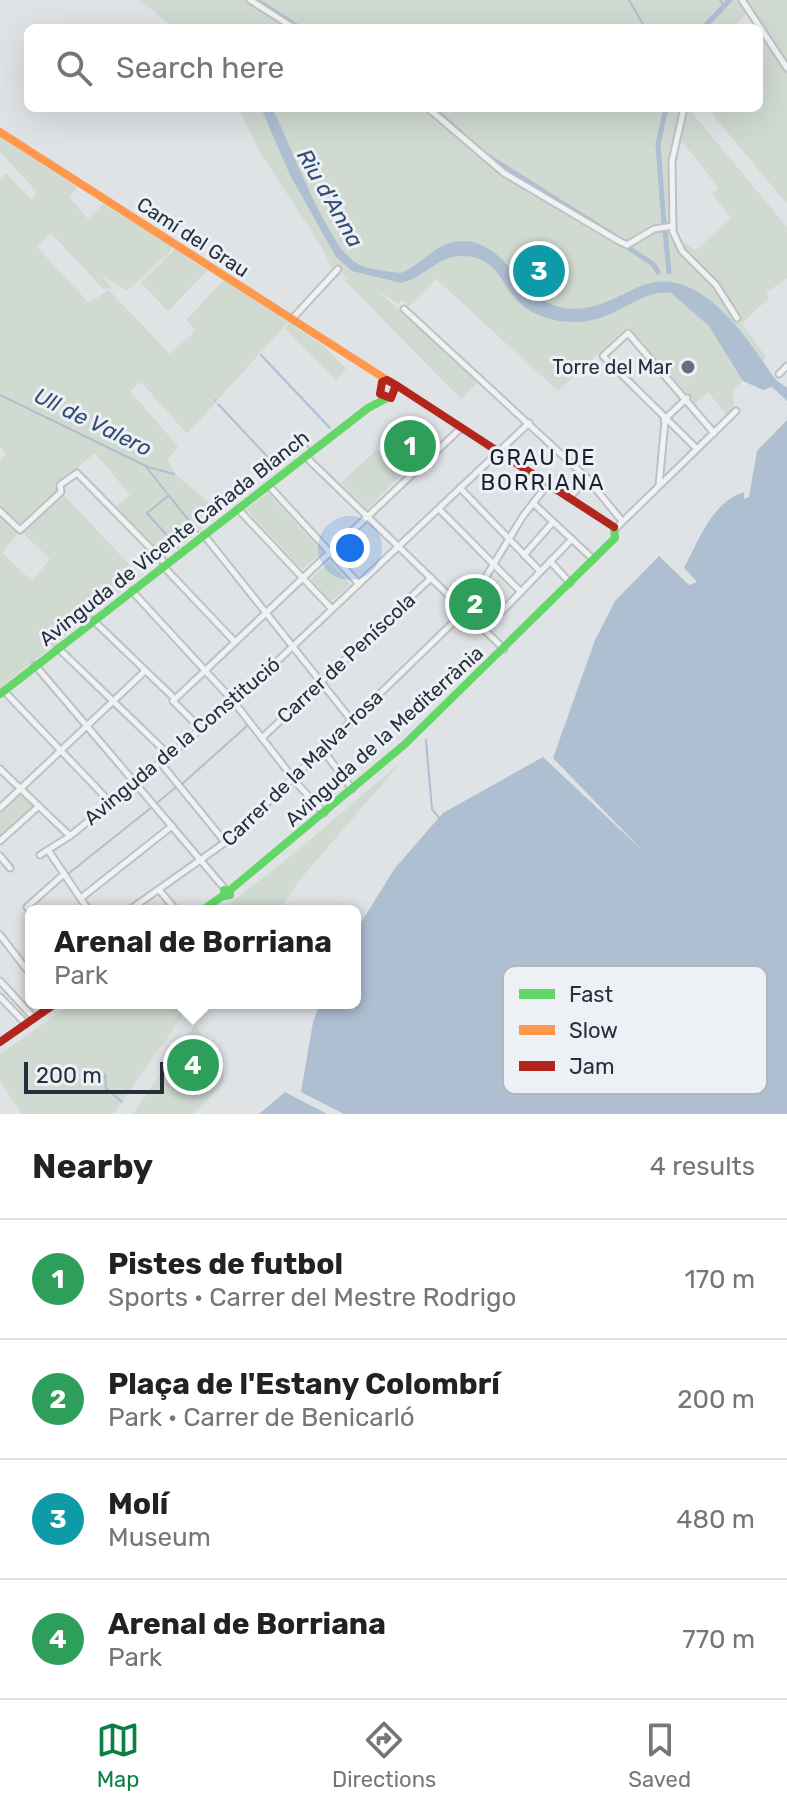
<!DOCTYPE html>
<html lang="en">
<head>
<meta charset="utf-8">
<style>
	body { margin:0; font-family:Rubik,sans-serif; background:#f6f6f6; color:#222 }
	.scale { position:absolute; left:24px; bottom:20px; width:140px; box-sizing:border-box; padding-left:8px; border:4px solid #272f3f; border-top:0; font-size:22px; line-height:28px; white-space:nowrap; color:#272f3f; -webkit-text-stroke:6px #edf1f5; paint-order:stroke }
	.you { position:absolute; left:350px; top:548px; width:28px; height:28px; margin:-20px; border:6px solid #fff; border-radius:50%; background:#1a73e8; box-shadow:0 0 0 12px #1a73e833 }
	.badge { display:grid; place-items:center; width:52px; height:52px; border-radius:50%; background:#0b8043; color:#fff; font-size:26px; font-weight:700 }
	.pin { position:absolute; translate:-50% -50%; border:4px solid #fff; box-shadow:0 2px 8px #0006 }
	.popup { position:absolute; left:25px; top:905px; width:336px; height:104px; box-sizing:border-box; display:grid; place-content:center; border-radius:12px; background:#fff; filter:drop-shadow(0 2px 6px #0005); font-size:26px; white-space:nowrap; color:#767676 }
	.popup b { font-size:30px; color:#222 }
	.popup::after { content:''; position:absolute; left:50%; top:100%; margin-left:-16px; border:16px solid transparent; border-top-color:#fff }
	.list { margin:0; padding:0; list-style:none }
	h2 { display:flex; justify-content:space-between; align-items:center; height:104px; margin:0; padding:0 32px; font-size:34px }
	h2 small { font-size:26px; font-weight:400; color:#767676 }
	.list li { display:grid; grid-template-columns:52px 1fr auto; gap:24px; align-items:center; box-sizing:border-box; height:120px; padding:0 32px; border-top:2px solid #e0e0e0 }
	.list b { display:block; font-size:30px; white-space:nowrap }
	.list p { margin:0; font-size:26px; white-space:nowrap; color:#767676 }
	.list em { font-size:26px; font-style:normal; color:#767676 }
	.icon { flex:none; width:44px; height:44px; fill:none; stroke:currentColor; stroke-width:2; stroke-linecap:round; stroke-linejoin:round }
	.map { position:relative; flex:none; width:787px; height:1114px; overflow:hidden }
	.search { position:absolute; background:#fff; box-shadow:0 8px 32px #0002; left:24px; right:24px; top:24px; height:88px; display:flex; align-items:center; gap:20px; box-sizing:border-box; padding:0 28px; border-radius:12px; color:#767676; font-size:30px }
	.sheet { height:584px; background:#fff }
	nav { display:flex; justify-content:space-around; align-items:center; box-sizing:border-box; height:112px; border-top:2px solid #e0e0e0; background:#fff; font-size:22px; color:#767676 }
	nav a { display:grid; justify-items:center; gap:4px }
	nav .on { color:#0b8043 }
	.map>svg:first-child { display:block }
</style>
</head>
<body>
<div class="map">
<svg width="787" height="1114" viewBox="0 0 787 1114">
	<rect width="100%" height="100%" fill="#e0e3e6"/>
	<g fill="#d0dad1">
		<path d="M140,0H741L749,11L732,28H174Z"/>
		<path d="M745,0H787V62H786Z"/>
		<path d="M759,30L787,72V204L707,108H759Z"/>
		<path d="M238,108H682L672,150L673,230L669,231L692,266L718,291L720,287L690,260L679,240L696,250L731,218L712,194L719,188L679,138L684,108H688L787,227V278L766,293L769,298L742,323L766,357L733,390L734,410L727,416L708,392L695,403L627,327L558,391L436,279L409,306L402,300L398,304L375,289L480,380L461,399L342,278L348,280L335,264L341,276H335L323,249L261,154Z"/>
		<path d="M0,137L77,187L69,197L88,219L103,204L172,246L169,253L127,291L101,275L112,288L103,289L51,233L37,247L89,303L109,290L170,354L195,331L186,320L224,280L288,322L187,434L141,382L130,391L178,446L168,459L175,474L222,513L164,558L115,507L130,495L95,453L56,485V494L23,526L0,509V460L6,454L0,447V179L6,173L31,199L37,192L0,152Z"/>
		<path d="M175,249L207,271L168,311L141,283Z"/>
		<path d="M289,323L324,346L346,369L336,380L285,329Z"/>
		<path d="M377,449L401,475L367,509L341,483Z"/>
		<path d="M268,493L322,552L302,570L246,509Z"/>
		<path d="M63,494L140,576L0,688V514L20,531L2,553L32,581L50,559L21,531L28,529Z"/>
		<path d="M330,562L350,585L331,601L311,579Z"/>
		<path d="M403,760L298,882L279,911H220L297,851Z"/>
		<path d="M21,794L34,807L0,838V813Z"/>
		<path d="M73,1003L202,1005L212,1003L200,1008L189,1007L113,1114H22L0,1081V1054Z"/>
		<path d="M195,1024L223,1070L224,1082L193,1114H133Z"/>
	</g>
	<g fill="#aebfd2">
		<path d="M261,108H272C290,143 325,239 353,261C366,270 385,271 401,273C420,266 433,246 453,242C505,232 520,303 565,308C595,312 615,297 641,286C699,262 747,338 775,379L787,388V401L772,387L763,390L743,381L709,326L671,293C640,288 616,323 573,322C556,322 534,316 521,304C501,286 498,256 462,256C438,256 423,278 401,283L352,271L336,257L290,175Z"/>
		<path d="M787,420V1114H344L301,1092L313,1022L320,1003H355V932L395,868L443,813L543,757L643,851L553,758L595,640L615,601L659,556L689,585L697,582L684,568C699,540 712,502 744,492V499L749,497L757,451Z"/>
		<path d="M285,1092L327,1114H259Z"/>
	</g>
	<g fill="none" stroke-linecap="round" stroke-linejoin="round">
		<g stroke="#aebfd2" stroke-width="2">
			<path d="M629,0L645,28"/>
			<path d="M720,0L725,6"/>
			<path d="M261,355L330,428"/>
			<path d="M0,395L148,467L174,474"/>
			<path d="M215,400V401"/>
			<path d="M218,404L278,468"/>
			<path d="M300,436L309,448"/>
			<path d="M147,468L198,532"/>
			<path d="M168,496L147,513L178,548"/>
			<path d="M426,740L432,809L439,818"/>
			<path d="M182,784L248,725"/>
			<path d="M158,802L175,788"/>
			<path d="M68,874L152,807"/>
			<path d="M105,1074L106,1088L122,1102"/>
		</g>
		<g stroke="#aebfd2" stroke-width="5">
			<path d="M256,0L300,28"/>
			<path d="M703,28L730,0"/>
			<path d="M433,108L462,134"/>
			<path d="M484,154L621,240"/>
			<path d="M664,224L658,144L666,108"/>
			<path d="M665,231L669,272"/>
			<path d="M627,247L653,264L658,272"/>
		</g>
		<defs>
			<g id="street">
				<path d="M250,0L294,28"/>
				<path d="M742,0L787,68"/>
				<path d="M428,108L504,173L617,240L627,245L654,229L673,226"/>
				<path d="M684,108L672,161L673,232L682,251L716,285L737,318"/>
				<path d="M404,309L587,478L622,521"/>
				<path d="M292,319L338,269"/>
				<path d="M779,374L787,366"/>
				<path d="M664,420L687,398"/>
				<path d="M695,447L603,356L628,333L714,433"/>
				<path d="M306,457L504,649"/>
				<path d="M659,485L665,421"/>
				<path d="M269,486L359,584"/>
				<path d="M460,488L540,571"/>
				<path d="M569,498L587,478"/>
				<path d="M533,503L593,559"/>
				<path d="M238,509L332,609"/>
				<path d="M439,509L521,592"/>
				<path d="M0,511L20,530L61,492L60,485L77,473L165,563"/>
				<path d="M616,528L736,411"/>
				<path d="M204,535L352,721"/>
				<path d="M524,555L553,522"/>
				<path d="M550,561L570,583"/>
				<path d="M163,566L235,642"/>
				<path d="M132,591L234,702L293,778"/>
				<path d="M93,620L175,699"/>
				<path d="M484,630L572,539"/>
				<path d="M58,648L168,754"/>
				<path d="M35,665L225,889"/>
				<path d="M4,691L109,801"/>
				<path d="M201,729L173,701L461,428"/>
				<path d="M262,738L431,578"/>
				<path d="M322,749L352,789"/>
				<path d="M159,761L225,842"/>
				<path d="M0,769L70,836"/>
				<path d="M292,778L324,813"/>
				<path d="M0,808L145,671"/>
				<path d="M0,841L39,806"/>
				<path d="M48,850L89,911"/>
				<path d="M40,855L70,836L234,702L529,423"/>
				<path d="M0,856L10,868"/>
				<path d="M160,891L177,911"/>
				<path d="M81,898L172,826"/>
				<path d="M128,911L230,839L465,611L523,516L548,484"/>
				<path d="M31,912L27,907L64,874"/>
				<path d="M0,935L31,975"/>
				<path d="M0,981L34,1018"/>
				<path d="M0,997L26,1024"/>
			</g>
		</defs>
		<use href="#street" stroke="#bec1c4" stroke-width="9"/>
		<use href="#street" stroke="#f0f1f2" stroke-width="5"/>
		<g stroke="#63d668" stroke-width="8">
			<path d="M0,694L368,408L387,398"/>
			<path d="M224,890H230V895L225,896Z"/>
			<path d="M230,890L404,745L615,538L614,527"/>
			<path d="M201,911L224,895"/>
		</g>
		<path stroke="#ff974d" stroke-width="8" d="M0,132L387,380"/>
		<g stroke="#b3261e" stroke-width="8">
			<path d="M396,385L391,398L380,394L382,382L387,380L396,385L614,527"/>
			<path d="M0,1042L56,1003"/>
		</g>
	</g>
	<circle fill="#686e79" stroke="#edf1f5" stroke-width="3" cx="688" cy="367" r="8"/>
	<g text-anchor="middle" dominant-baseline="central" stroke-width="6" stroke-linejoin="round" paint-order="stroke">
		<g font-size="20" fill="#272f3f" stroke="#edf1f5">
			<text transform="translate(193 237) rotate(33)">Camí del Grau</text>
			<text transform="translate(174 538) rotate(-38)">Avinguda de Vicente Cañada Blanch</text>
			<text transform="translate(346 658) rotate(-43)">Carrer de Peníscola</text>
			<text transform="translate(384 736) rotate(-42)">Avinguda de la Mediterrània</text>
			<text transform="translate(182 741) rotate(-40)">Avinguda de la Constitució</text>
			<text transform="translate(302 768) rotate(-44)">Carrer de la Malva-rosa</text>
		</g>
		<g font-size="20" fill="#272f3f" stroke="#edf1f5" text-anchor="end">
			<text x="672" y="367">Torre del Mar</text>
		</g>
		<g font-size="22" font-style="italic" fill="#304d73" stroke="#edf1f5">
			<text transform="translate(330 198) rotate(60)">Riu d'Anna</text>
			<text transform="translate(93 422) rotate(26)">Ull de Valero</text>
		</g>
		<g font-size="22" letter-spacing="2" fill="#192030" stroke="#edf1f5">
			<text x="543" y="457">GRAU DE<tspan x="543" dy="25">BORRIANA</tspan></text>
		</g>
	</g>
	<rect x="503" y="966" width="264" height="128" rx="12" fill="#edf1f5" stroke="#b2b7be" stroke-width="2"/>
	<rect x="519" y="989" width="36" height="10" fill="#63d668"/>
	<rect x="519" y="1025" width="36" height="10" fill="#ff974d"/>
	<rect x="519" y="1061" width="36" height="10" fill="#b3261e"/>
	<g font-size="22" fill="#272f3f">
		<text x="569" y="1002">Fast</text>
		<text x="569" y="1038">Slow</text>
		<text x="569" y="1074">Jam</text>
	</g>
</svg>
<div class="scale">200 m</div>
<div class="you"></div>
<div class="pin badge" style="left:410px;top:446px;background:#2e9e5b">1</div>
<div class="pin badge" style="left:475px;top:604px;background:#2e9e5b">2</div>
<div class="pin badge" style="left:539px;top:271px;background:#0f9aa8">3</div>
<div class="pin badge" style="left:193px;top:1065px;background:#2e9e5b">4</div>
<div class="popup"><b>Arenal de Borriana</b>Park</div>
<div class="search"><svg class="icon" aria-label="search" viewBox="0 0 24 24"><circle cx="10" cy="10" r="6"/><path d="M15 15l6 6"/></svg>Search here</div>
</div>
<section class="sheet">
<h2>Nearby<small>4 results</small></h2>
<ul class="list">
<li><span class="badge" style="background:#2e9e5b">1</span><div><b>Pistes de futbol</b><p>Sports · Carrer del Mestre Rodrigo</p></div><em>170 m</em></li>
<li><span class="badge" style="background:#2e9e5b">2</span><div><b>Plaça de l'Estany Colombrí</b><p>Park · Carrer de Benicarló</p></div><em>200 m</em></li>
<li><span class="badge" style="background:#0f9aa8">3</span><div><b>Molí</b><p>Museum</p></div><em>480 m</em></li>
<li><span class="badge" style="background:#2e9e5b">4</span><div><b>Arenal de Borriana</b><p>Park</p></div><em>770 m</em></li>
</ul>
</section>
<nav>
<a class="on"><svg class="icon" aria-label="map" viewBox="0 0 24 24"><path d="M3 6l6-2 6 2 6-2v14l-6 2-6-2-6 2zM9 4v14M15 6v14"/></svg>Map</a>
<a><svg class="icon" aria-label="directions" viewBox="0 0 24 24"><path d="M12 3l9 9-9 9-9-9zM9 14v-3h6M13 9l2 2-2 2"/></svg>Directions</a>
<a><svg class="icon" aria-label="saved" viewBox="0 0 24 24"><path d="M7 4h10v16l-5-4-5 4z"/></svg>Saved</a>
</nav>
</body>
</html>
